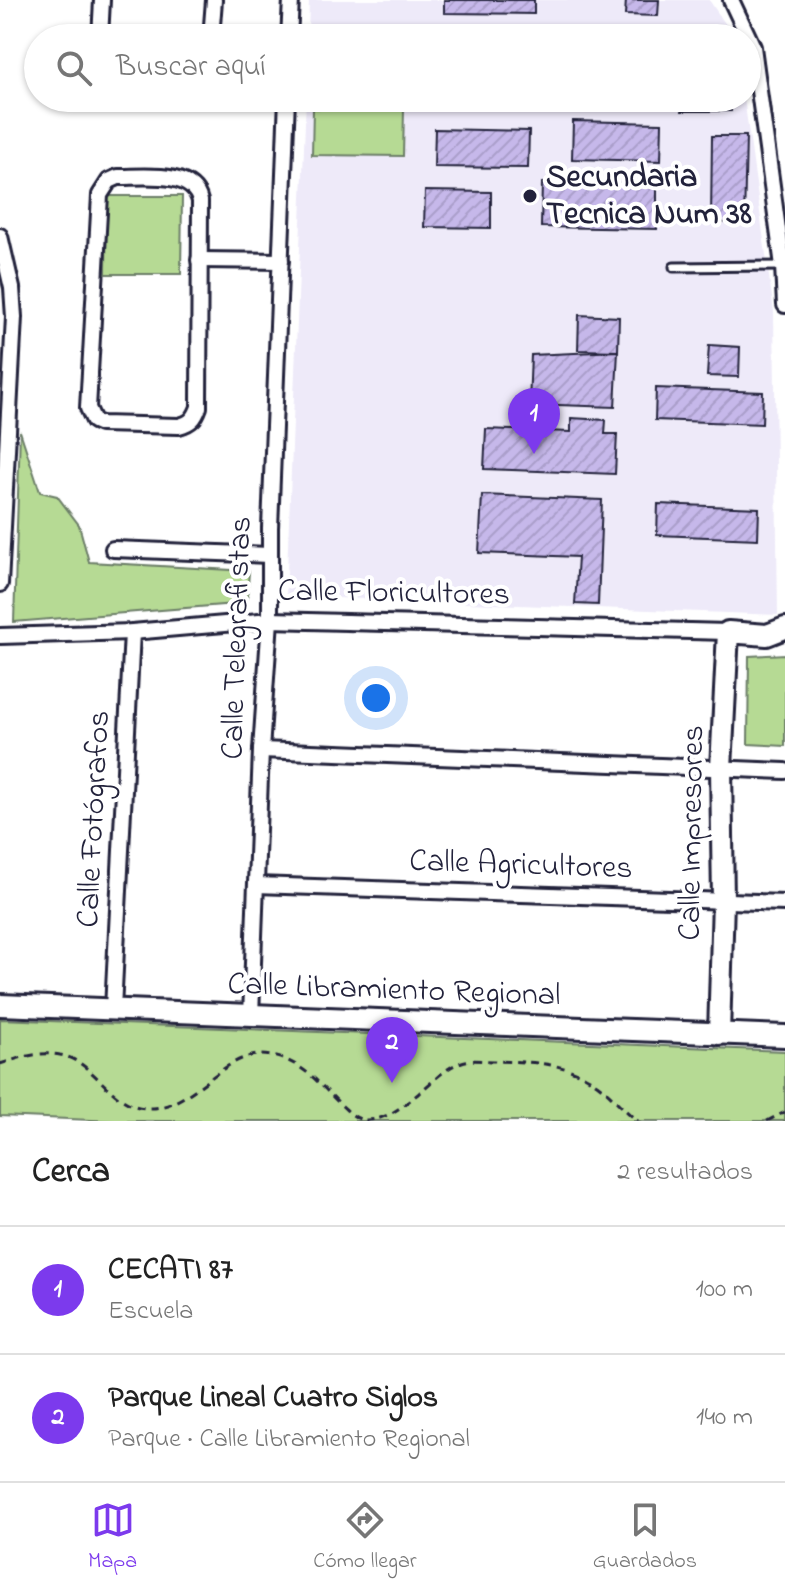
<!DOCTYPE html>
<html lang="es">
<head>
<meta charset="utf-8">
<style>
	body { margin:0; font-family:"Indie Flower",sans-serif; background:#f6f6f6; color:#222 }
	.you { position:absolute; left:376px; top:698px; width:28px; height:28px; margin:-20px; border:6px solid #fff; border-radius:50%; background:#1a73e8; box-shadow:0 0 0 12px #1a73e833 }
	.badge { display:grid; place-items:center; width:52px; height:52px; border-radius:50%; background:#7c3aed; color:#fff; font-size:26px; font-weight:700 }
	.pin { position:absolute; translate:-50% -66px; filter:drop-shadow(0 2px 4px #0008) }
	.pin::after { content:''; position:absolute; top:42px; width:28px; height:24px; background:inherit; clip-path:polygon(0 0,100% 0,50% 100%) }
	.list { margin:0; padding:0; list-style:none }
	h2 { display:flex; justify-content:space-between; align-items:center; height:104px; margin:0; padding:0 32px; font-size:34px }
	h2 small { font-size:26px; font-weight:400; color:#767676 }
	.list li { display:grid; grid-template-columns:52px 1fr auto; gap:24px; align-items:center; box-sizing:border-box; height:128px; padding:0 32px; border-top:2px solid #e0e0e0 }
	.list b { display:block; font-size:30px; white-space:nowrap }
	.list p { margin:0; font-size:26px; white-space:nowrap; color:#767676 }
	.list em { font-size:26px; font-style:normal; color:#767676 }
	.icon { flex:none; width:44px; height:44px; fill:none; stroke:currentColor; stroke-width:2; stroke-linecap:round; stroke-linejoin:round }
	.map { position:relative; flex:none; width:785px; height:1121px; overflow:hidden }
	.search { position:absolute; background:#fff; box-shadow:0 2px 6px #0004; left:24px; right:24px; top:24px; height:88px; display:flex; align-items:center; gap:20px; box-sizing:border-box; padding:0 28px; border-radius:44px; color:#767676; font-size:30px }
	.sheet { height:360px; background:#fff }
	nav { display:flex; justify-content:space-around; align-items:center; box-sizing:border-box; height:112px; border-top:2px solid #e0e0e0; background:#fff; font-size:22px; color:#767676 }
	nav a { display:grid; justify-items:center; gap:4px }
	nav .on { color:#7c3aed }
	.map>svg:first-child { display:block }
</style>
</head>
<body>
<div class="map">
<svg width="785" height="1121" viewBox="0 0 785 1121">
	<defs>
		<pattern id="building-hatch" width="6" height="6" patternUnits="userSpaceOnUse" patternTransform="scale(2)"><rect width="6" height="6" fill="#c6b8ea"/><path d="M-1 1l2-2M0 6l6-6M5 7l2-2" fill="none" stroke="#aa9eca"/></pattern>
	</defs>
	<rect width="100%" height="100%" fill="#fff"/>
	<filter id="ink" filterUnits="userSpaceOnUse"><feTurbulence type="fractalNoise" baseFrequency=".0125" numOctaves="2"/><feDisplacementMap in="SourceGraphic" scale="16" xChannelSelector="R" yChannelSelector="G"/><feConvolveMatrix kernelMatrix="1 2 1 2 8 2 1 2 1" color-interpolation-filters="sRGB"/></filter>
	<g filter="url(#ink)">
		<g fill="#eeeaf9">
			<path d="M309,0H709L735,38H308Z"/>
			<path d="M306,98H744L774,312L778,615L286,596Z"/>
		</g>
		<g fill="#b6da94" stroke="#6c7e68" stroke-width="2">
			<path d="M313,108L404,109L403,156L312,155Z"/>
			<path d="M107,196H182L181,274H106Z"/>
			<path d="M20,431L40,492L57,496L79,525L89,562L249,571L247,603L14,622Z"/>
			<path d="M785,654V746L748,744L749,656Z"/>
			<path d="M0,1019L785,1051V1121H115L0,1116Z"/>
		</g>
		<g fill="url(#building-hatch)" stroke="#22223b" stroke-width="2">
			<path d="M444,0H534V14L444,13Z"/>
			<path d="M626,0H659L658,16L625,15Z"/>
			<rect x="682" y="98" width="49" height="13"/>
			<path d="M573,121L662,123L661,161L572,159Z"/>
			<path d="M435,129L529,131L528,168L434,167Z"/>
			<path d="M712,136H746L744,223L711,222Z"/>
			<path d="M542,183L657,184V229L541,227Z"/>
			<path d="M425,191L491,192V228L424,227Z"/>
			<path d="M579,315L619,317L618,351L578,350Z"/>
			<path d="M709,345L740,347L739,377L707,376Z"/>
			<path d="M618,351L615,407L529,404L531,355Z"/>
			<path d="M656,388L763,392L762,424L655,420Z"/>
			<path d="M571,418L606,420L605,434H617L615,474L484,469L486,429L571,432Z"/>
			<path d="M482,495L602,500L598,605L575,604L578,557L479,553Z"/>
			<path d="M658,504L759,508L758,539L657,535Z"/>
		</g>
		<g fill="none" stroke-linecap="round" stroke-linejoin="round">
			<defs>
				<path id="lane" d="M674,267L783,266"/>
				<g id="street">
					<path d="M731,0L753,47L783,266L785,305"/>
					<path d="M100,38L102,0"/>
					<path d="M211,38L214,0"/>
					<path d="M289,38L291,0"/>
					<path d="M118,177C144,177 193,170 200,201L199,407C195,418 191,423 179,426L101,424L94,421L88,408L100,195L109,181Z"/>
					<path d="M0,236L12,288L14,317L0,584"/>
					<path d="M199,260L281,261"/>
					<path d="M113,549L269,555"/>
					<path d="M0,636L132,632L270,620L728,632"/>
					<path d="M261,750L785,771"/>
					<path d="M256,885L785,903"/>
					<path d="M113,1009L132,632"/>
					<path d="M251,1016L261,750L270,620V528L287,98"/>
				</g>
				<g id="secondary">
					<path d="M0,1005L785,1036"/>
					<path d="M719,1034L723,900L721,768L728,632L767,635L785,628"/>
				</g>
			</defs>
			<use href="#lane" stroke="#22223b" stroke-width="13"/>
			<use href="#street" stroke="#22223b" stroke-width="20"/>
			<use href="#secondary" stroke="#22223b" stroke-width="26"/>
			<g stroke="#22223b" stroke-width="3" stroke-dasharray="8 6" stroke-linecap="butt">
				<path d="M0,1064C19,1058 39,1051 60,1055C96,1061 112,1111 152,1108C192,1106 222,1056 259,1055C296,1055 316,1080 340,1104C347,1110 354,1119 365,1120C386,1121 403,1106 418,1094C431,1083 446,1067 462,1062C471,1059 483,1061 493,1061C530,1062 565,1061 597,1084C612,1095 623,1110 638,1121"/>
				<path d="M767,1121L785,1112"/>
			</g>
			<use href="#lane" stroke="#fff" stroke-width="7"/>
			<use href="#street" stroke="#fff" stroke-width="14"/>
			<use href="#secondary" stroke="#fff" stroke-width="20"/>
		</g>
	</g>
	<circle fill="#22223b" stroke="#fff" stroke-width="3" cx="530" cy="196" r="8"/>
	<g text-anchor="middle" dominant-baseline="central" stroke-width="8" stroke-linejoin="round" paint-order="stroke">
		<g font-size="32" font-weight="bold" fill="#22223b" stroke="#fff" text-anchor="start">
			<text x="546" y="178">Secundaria<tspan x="546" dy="37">Tecnica Num 38</tspan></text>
		</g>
		<g font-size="32" fill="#22223b" stroke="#fff">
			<text transform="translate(394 594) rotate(1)">Calle Floricultores</text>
			<text transform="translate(238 638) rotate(-88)">Calle Telegrafistas</text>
			<text transform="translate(95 819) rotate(-87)">Calle Fotógrafos</text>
			<text transform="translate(693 833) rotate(-89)">Calle Impresores</text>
			<text transform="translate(521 866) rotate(2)">Calle Agricultores</text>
			<text transform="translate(394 991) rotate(2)">Calle Libramiento Regional</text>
		</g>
	</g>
</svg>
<div class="you"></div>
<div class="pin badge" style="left:534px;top:454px">1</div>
<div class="pin badge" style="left:392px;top:1083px">2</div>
<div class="search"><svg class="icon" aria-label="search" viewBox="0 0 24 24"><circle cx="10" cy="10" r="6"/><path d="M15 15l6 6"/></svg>Buscar aquí</div>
</div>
<section class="sheet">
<h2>Cerca<small>2 resultados</small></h2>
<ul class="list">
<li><span class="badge">1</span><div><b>CECATI 87</b><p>Escuela</p></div><em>100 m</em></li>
<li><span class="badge">2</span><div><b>Parque Lineal Cuatro Siglos</b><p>Parque · Calle Libramiento Regional</p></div><em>140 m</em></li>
</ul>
</section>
<nav>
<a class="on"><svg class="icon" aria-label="map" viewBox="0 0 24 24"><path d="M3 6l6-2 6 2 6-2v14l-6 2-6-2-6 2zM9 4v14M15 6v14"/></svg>Mapa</a>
<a><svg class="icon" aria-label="directions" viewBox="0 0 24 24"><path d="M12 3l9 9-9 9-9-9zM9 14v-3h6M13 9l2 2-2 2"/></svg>Cómo llegar</a>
<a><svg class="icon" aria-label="saved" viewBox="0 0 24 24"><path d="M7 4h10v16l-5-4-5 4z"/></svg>Guardados</a>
</nav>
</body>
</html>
